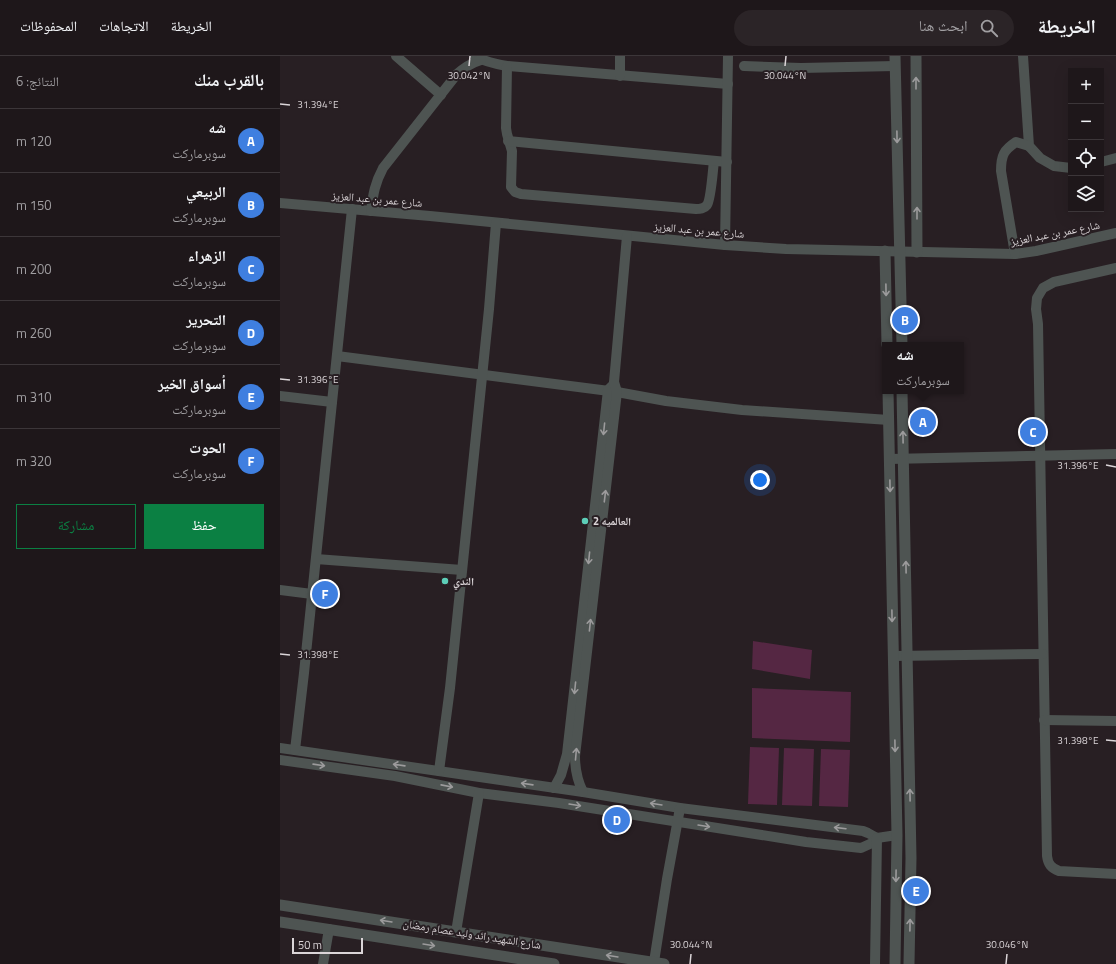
<!DOCTYPE html>
<html lang="ar">
<head>
<meta charset="utf-8">
<style>
	body { margin:0; font-family:"Titillium Web","Noto Naskh Arabic",sans-serif; background:#2b2427; color:#f1f3f6; direction:rtl }
	.controls { position:absolute; right:12px; top:12px; display:grid; overflow:hidden; border-radius:0px; box-shadow:0 4px 16px #0002 }
	.controls button { width:36px; height:36px; display:grid; place-items:center; padding:0; border:0; border-bottom:1px solid #3c3639; background:#1e171a; color:#f1f3f6; font:20px sans-serif }
	.scale { position:absolute; left:12px; bottom:10px; width:71px; box-sizing:border-box; padding-left:4px; border:2px solid #dbd5d8; border-top:0; font-size:11px; line-height:14px; white-space:nowrap; color:#dbd5d8; -webkit-text-stroke:3px #281f23; paint-order:stroke }
	.you { position:absolute; left:480px; top:424px; width:14px; height:14px; margin:-10px; border:3px solid #fff; border-radius:50%; background:#1a73e8; box-shadow:0 0 0 6px #1a73e833 }
	.badge { display:grid; place-items:center; width:26px; height:26px; border-radius:50%; background:#0b8043; color:#fff; font-size:13px; font-weight:700 }
	.pin { position:absolute; translate:-50% -50%; border:2px solid #fff; box-shadow:0 1px 4px #0006 }
	.popup { position:absolute; left:602px; top:286px; width:82px; height:52px; box-sizing:border-box; display:grid; place-content:center; border-radius:0px; background:#1e171a; filter:drop-shadow(0 1px 3px #0005); font-size:13px; white-space:nowrap; color:#a19fa2 }
	.popup b { font-size:15px; color:#f1f3f6 }
	.popup::after { content:''; position:absolute; left:50%; top:100%; margin-left:-8px; border:8px solid transparent; border-top-color:#1e171a }
	.list { margin:0; padding:0; list-style:none }
	h2 { display:flex; justify-content:space-between; align-items:center; height:52px; margin:0; padding:0 16px; font-size:17px }
	h2 small { font-size:13px; font-weight:400; color:#a19fa2 }
	.list li { display:grid; grid-template-columns:26px 1fr auto; gap:12px; align-items:center; box-sizing:border-box; height:64px; padding:0 16px; border-top:1px solid #3c3639 }
	.list b { display:block; font-size:15px; white-space:nowrap }
	.list p { margin:0; font-size:13px; white-space:nowrap; color:#a19fa2 }
	.list em { font-size:13px; font-style:normal; color:#a19fa2 }
	.actions { display:flex; gap:8px; padding:12px 16px }
	.actions a { flex:1; padding:9px 0; border:1px solid #0b8043; border-radius:0px; text-align:center; font-size:14px; color:#0b8043 }
	.actions .main { background:#0b8043; color:#fff }
	.icon { flex:none; width:22px; height:22px; fill:none; stroke:currentColor; stroke-width:2; stroke-linecap:round; stroke-linejoin:round }
	.map { position:relative; flex:none; width:836px; height:908px; overflow:hidden; direction:ltr }
	header { display:flex; align-items:center; gap:24px; box-sizing:border-box; height:56px; padding:0 20px; background:#1e171a; border-bottom:1px solid #3c3639 }
	header strong { font-size:19px }
	nav { display:flex; gap:22px; margin-inline-start:auto; font-size:14px }
	.search { width:280px; height:36px; background:#2b2427; display:flex; align-items:center; gap:10px; box-sizing:border-box; padding:0 14px; border-radius:22px; color:#a19fa2; font-size:15px }
	main { display:flex }
	aside { flex:1; background:#1e171a }
	.map>svg:first-child { display:block }
</style>
</head>
<body>
<header>
<strong>الخريطة</strong>
<div class="search"><svg class="icon" aria-label="search" viewBox="0 0 24 24"><circle cx="10" cy="10" r="6"/><path d="M15 15l6 6"/></svg>ابحث هنا</div>
<nav><a>الخريطة</a><a>الاتجاهات</a><a>المحفوظات</a></nav>
</header>
<main>
<div class="map">
<svg width="836" height="908" viewBox="0 0 836 908">
	<rect width="100%" height="100%" fill="#281f23"/>
	<g fill="#552743">
		<path d="M473,585L532,594L530,623L472,613Z"/>
		<path d="M472,632L571,636L570,686L472,682Z"/>
		<path d="M470,691L499,692L497,749L468,748Z"/>
		<path d="M504,692L534,693L532,750L502,749Z"/>
		<path d="M541,693L570,694L568,751L539,750Z"/>
	</g>
	<g fill="none" stroke-linecap="round" stroke-linejoin="round">
		<g stroke="#4e5452" stroke-width="10">
			<path d="M116,0L161,39"/>
			<path d="M195,0C205,6 215,8 227,10L448,28"/>
			<path d="M743,0L749,90L760,102L774,110L791,112"/>
			<path d="M227,10L226,72L227,78L232,95L231,131L235,136L241,138L416,153C420,153 424,153 427,149C431,144 433,112 434,105"/>
			<path d="M464,10L521,12L615,10"/>
			<path d="M340,20V0"/>
			<path d="M228,85L447,106"/>
			<path d="M821,106L836,102"/>
			<path d="M0,147L150,160L445,189L506,193L735,198L756,195L836,177"/>
			<path d="M91,155C93,138 95,127 103,112L177,18C185,11 191,7 201,4"/>
			<path d="M445,189L448,0"/>
			<path d="M735,198L721,115C721,99 724,94 736,86L749,90"/>
			<path d="M836,212L774,226L763,232L757,242L756,253L758,268L767,800C768,808 771,812 779,815L836,818"/>
			<path d="M57,300L337,336L386,345L462,354L609,364"/>
			<path d="M0,340L52,346"/>
			<path d="M609,403L836,398"/>
			<path d="M36,503L182,514"/>
			<path d="M0,534L32,538"/>
			<path d="M613,600L763,598"/>
			<path d="M764,664L836,665"/>
			<path d="M0,692L303,736L400,752L583,775L588,777L597,782L617,779"/>
			<path d="M15,694L24,617L72,153"/>
			<path d="M0,704L115,720L199,737L279,747L526,786L581,792L592,787L597,782"/>
			<path d="M159,715L170,632L209,253L216,167"/>
			<path d="M274,732L281,719L287,698L328,334L332,330"/>
			<path d="M303,736C297,724 295,713 295,700L337,336L334,326L347,180"/>
			<path d="M176,876L199,737"/>
			<path d="M374,906L387,823L400,752"/>
			<path d="M43,908L49,873"/>
			<path d="M595,908L597,782"/>
		</g>
		<g stroke="#4e5452" stroke-width="11">
			<path d="M615,0L622,289"/>
			<path d="M636,0L637,196"/>
			<path d="M605,195L607,289"/>
			<path d="M608,335L617,779L615,908"/>
			<path d="M622,335L631,802L629,908"/>
			<path d="M0,849L384,908"/>
			<path d="M0,866L274,908"/>
		</g>
	</g>
	<defs><path id="oneway-shaft" d="M-6 0H5M1.5-3L5.5 0L1.5 3" fill="none" stroke-width="1.6" stroke-linecap="round" stroke-linejoin="round"/></defs>
	<g stroke="#9c9b9c">
		<use href="#oneway-shaft" transform="translate(636 27) rotate(-90)"/>
		<use href="#oneway-shaft" transform="translate(617 81) rotate(89)"/>
		<use href="#oneway-shaft" transform="translate(637 157) rotate(-90)"/>
		<use href="#oneway-shaft" transform="translate(606 234) rotate(89)"/>
		<use href="#oneway-shaft" transform="translate(324 373) rotate(96)"/>
		<use href="#oneway-shaft" transform="translate(623 381) rotate(-91)"/>
		<use href="#oneway-shaft" transform="translate(610 430) rotate(89)"/>
		<use href="#oneway-shaft" transform="translate(325 440) rotate(-83)"/>
		<use href="#oneway-shaft" transform="translate(309 502) rotate(96)"/>
		<use href="#oneway-shaft" transform="translate(626 511) rotate(-91)"/>
		<use href="#oneway-shaft" transform="translate(612 560) rotate(89)"/>
		<use href="#oneway-shaft" transform="translate(310 569) rotate(-84)"/>
		<use href="#oneway-shaft" transform="translate(295 632) rotate(96)"/>
		<use href="#oneway-shaft" transform="translate(615 690) rotate(89)"/>
		<use href="#oneway-shaft" transform="translate(296 698) rotate(-85)"/>
		<use href="#oneway-shaft" transform="translate(39 709) rotate(8)"/>
		<use href="#oneway-shaft" transform="translate(119 709) rotate(-172)"/>
		<use href="#oneway-shaft" transform="translate(247 728) rotate(-172)"/>
		<use href="#oneway-shaft" transform="translate(167 730) rotate(11)"/>
		<use href="#oneway-shaft" transform="translate(630 739) rotate(-91)"/>
		<use href="#oneway-shaft" transform="translate(376 748) rotate(-171)"/>
		<use href="#oneway-shaft" transform="translate(295 749) rotate(9)"/>
		<use href="#oneway-shaft" transform="translate(424 770) rotate(9)"/>
		<use href="#oneway-shaft" transform="translate(560 772) rotate(-173)"/>
		<use href="#oneway-shaft" transform="translate(616 820) rotate(91)"/>
		<use href="#oneway-shaft" transform="translate(106 865) rotate(-171)"/>
		<use href="#oneway-shaft" transform="translate(630 869) rotate(-89)"/>
		<use href="#oneway-shaft" transform="translate(149 889) rotate(9)"/>
		<use href="#oneway-shaft" transform="translate(332 900) rotate(-171)"/>
	</g>
	<path fill="none" stroke="#dbd5d8" stroke-width="1.5" d="M189,10L190,0M505,10L506,0M0,48L10,49M0,323L10,324M826,409L836,411M0,598L10,599M826,684L836,685M410,908L411,898M726,908L727,898"/>
	<g fill="#5dceb8" stroke="#281f23" stroke-width="1.5">
		<circle cx="305" cy="465" r="4"/>
		<circle cx="165" cy="525" r="4"/>
	</g>
	<g text-anchor="middle" dominant-baseline="central" stroke-width="4" stroke-linejoin="round" paint-order="stroke">
		<g font-size="11" fill="#dbd5d8" stroke="#281f23">
			<text transform="translate(97 143) rotate(5)">شارع عمر بن عبد العزيز</text>
			<text transform="translate(419 174) rotate(5)">شارع عمر بن عبد العزيز</text>
			<text transform="translate(775 177) rotate(-11)">شارع عمر بن عبد العزيز</text>
			<text transform="translate(192 878) rotate(9)">شارع الشهيد رائد وليد عصام رمضان</text>
		</g>
		<g font-size="11" font-weight="bold" fill="#dbd5d8" stroke="#281f23" text-anchor="start">
			<text x="313" y="465">العالميه 2</text>
			<text x="173" y="525">الندي</text>
		</g>
	</g>
	<g font-size="10" text-anchor="middle" fill="#dbd5d8" stroke="#281f23" stroke-width="4" stroke-linejoin="round" paint-order="stroke">
		<text x="189" y="23">30.042°N</text>
		<text x="505" y="23">30.044°N</text>
		<text x="38" y="52">31.394°E</text>
		<text x="38" y="327">31.396°E</text>
		<text x="798" y="413">31.396°E</text>
		<text x="38" y="602">31.398°E</text>
		<text x="798" y="688">31.398°E</text>
		<text x="411" y="892">30.044°N</text>
		<text x="727" y="892">30.046°N</text>
	</g>
</svg>
<div class="controls">
<button>+</button>
<button>−</button>
<button><svg class="icon" aria-label="locate" viewBox="0 0 24 24"><circle cx="12" cy="12" r="6"/><path d="M12 2v4M12 18v4M2 12h4M18 12h4"/></svg></button>
<button><svg class="icon" aria-label="layers" viewBox="0 0 24 24"><path d="M12 4l9 5-9 5-9-5zM3 14l9 5 9-5"/></svg></button>
</div>
<div class="scale">50 m</div>
<div class="you"></div>
<div class="pin badge" style="left:643px;top:366px;background:#3f7fe0">A</div>
<div class="popup"><b>شه</b>سوبرماركت</div>
<div class="pin badge" style="left:625px;top:264px;background:#3f7fe0">B</div>
<div class="pin badge" style="left:753px;top:376px;background:#3f7fe0">C</div>
<div class="pin badge" style="left:337px;top:764px;background:#3f7fe0">D</div>
<div class="pin badge" style="left:636px;top:835px;background:#3f7fe0">E</div>
<div class="pin badge" style="left:45px;top:538px;background:#3f7fe0">F</div>
</div>
<aside>
<h2>بالقرب منك<small>النتائج: 6</small></h2>
<ul class="list">
<li><span class="badge" style="background:#3f7fe0">A</span><div><b>شه</b><p>سوبرماركت</p></div><em>120 m</em></li>
<li><span class="badge" style="background:#3f7fe0">B</span><div><b>الربيعي</b><p>سوبرماركت</p></div><em>150 m</em></li>
<li><span class="badge" style="background:#3f7fe0">C</span><div><b>الزهراء</b><p>سوبرماركت</p></div><em>200 m</em></li>
<li><span class="badge" style="background:#3f7fe0">D</span><div><b>التحرير</b><p>سوبرماركت</p></div><em>260 m</em></li>
<li><span class="badge" style="background:#3f7fe0">E</span><div><b>أسواق الخير</b><p>سوبرماركت</p></div><em>310 m</em></li>
<li><span class="badge" style="background:#3f7fe0">F</span><div><b>الحوت</b><p>سوبرماركت</p></div><em>320 m</em></li>
</ul>
<div class="actions"><a class="main">حفظ</a><a>مشاركة</a></div>
</aside>
</main>
</body>
</html>
